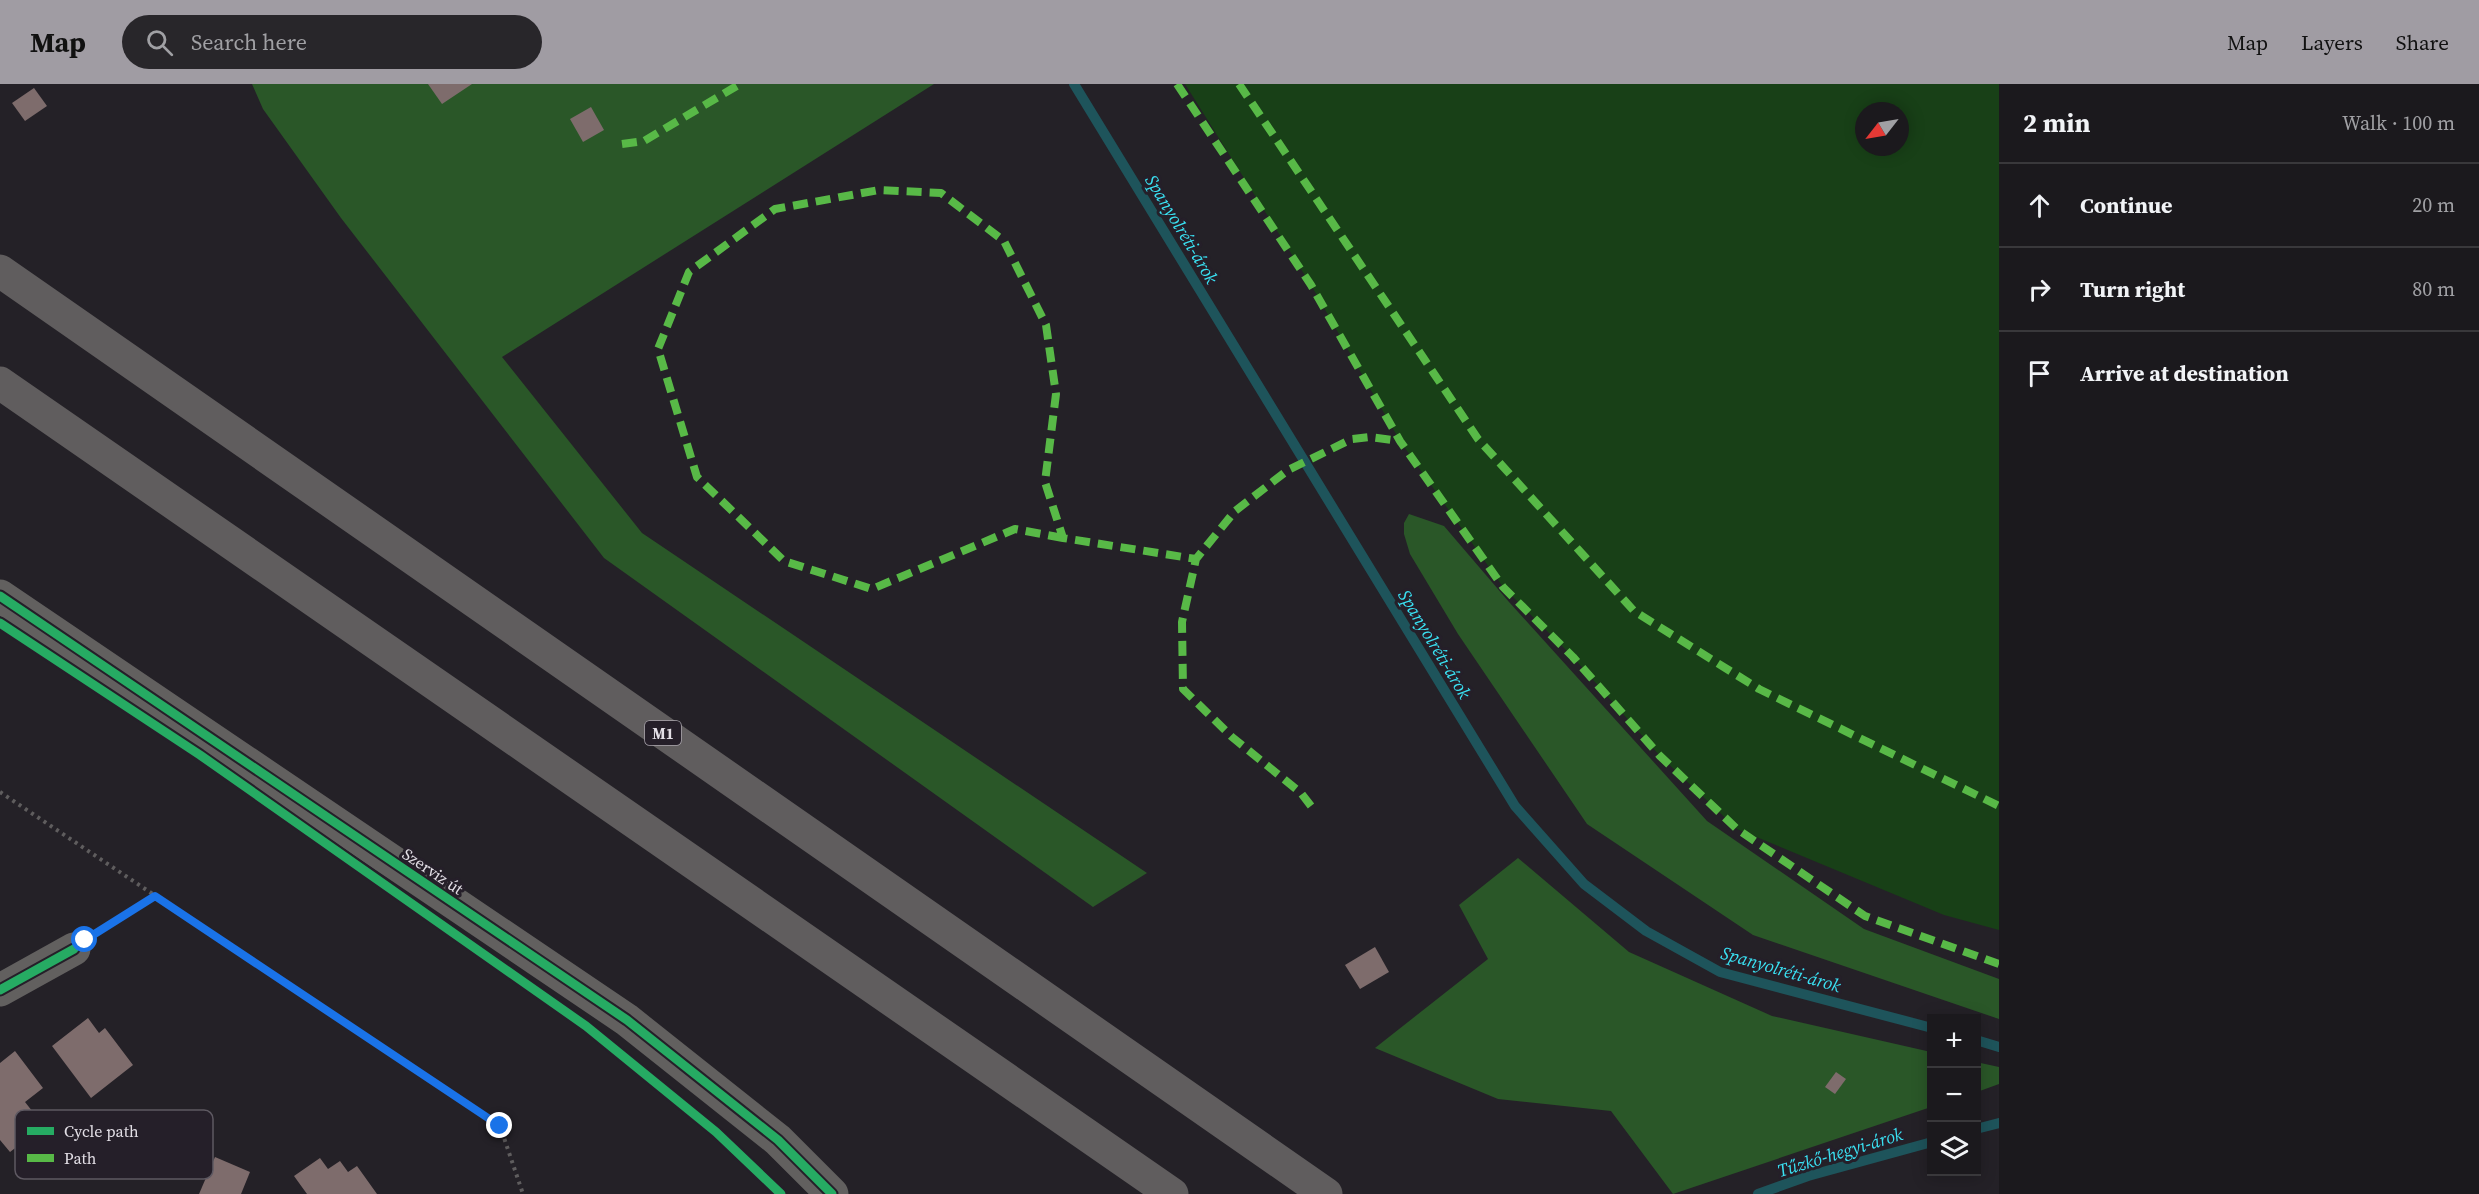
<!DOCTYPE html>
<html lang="en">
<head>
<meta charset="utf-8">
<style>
	body { margin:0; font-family:"Source Serif 4",serif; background:#28262a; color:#f1f3f6 }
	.controls { position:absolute; right:18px; bottom:18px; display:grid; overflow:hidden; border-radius:0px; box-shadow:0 3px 15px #0003 }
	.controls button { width:54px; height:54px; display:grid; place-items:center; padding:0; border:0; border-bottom:2px solid #39383b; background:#1b191d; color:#f1f3f6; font:30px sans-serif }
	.compass { position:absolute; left:1855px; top:18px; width:54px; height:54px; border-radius:50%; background:#1b191d; box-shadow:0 3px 15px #0003; rotate:239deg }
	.stop { position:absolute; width:18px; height:18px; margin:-14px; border:4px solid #1a73e8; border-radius:50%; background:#fff }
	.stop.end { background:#1a73e8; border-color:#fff; box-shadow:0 2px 6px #0008 }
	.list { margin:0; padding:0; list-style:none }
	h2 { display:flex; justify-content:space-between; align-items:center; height:78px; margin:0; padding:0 24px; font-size:26px }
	h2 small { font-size:20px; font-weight:400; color:#a0a0a4 }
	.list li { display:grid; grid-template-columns:39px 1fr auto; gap:18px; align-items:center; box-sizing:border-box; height:84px; padding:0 24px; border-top:2px solid #39383b }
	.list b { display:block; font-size:22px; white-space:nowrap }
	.list em { font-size:20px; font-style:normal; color:#a0a0a4 }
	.icon { flex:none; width:33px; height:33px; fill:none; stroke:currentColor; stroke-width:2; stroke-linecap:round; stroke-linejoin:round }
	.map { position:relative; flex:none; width:1999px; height:1110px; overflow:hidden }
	header { display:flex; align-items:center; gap:36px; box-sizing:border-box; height:84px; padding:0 30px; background:#a09ca3; color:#111 }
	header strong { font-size:28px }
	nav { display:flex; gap:33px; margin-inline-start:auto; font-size:21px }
	.search { width:420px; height:54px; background:#28262a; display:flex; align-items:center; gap:15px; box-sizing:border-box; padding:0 21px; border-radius:33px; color:#a0a0a4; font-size:22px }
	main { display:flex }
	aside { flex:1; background:#1b191d }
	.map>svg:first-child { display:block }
</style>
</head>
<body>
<header>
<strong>Map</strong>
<div class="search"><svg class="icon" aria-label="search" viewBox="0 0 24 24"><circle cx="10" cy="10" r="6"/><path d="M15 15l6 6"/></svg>Search here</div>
<nav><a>Map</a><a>Layers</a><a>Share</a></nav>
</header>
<main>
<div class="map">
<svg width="1999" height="1110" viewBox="0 0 1999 1110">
	<rect width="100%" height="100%" fill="#242127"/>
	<path fill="#184017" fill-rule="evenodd" d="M1185,0H1999V846L1944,831L1737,745L1660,672L1573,573L1503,503L1400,357L1311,201ZM1864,27H1900V63H1864Z"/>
	<g fill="#2a5728">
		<path d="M252,0H934L502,273L642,449L1147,789L1093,823L604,474L341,134L263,25Z"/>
		<path d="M1409,430L1444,442L1509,518L1707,737L1864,845L1999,895V935L1753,851L1587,740L1458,550L1410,470L1404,450V439Z"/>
		<path d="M1518,774L1629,868L1772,932L1931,968V1023L1673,1110L1611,1027L1498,1015L1375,964L1488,875L1459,821Z"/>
		<path d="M1976,978L1999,983V1000L1977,1008Z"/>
	</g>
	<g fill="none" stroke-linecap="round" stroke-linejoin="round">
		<g stroke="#1e545b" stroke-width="10">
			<path d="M1074,0L1515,722L1584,800L1646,847L1720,888L1932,944"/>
			<path d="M1976,956L1999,963"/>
			<path d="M1976,1045L1999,1039"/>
			<path d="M1758,1110L1808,1092L1932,1058"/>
		</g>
	</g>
	<g fill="#7e6c6c">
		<path d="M428,0H472L442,20Z"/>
		<path d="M34,4L47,22L25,37L12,19Z"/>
		<path d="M591,23L604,46L583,58L570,35Z"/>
		<path d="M1375,863L1389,888L1360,905L1345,881Z"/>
		<path d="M88,934L99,949L105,944L133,981L91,1014L52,962Z"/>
		<path d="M15,967L43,1004L25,1018L44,1042L10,1068L0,1056V979Z"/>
		<path d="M1836,988L1846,995L1835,1010L1825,1003Z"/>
		<path d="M215,1073L250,1088L241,1110H199Z"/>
		<path d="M320,1074L328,1085L340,1077L348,1088L357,1082L377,1110H307L294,1092Z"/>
	</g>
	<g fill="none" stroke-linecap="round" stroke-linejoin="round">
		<g stroke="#5f5d5e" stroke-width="4" stroke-dasharray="3 4.5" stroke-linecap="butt">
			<path d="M0,708L500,1042L523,1110"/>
			<path d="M102,845L155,812"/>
		</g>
		<g stroke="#62605f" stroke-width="33">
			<path d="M0,512L627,936L778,1056L832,1110"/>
			<path d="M0,906L74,865"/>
		</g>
		<g stroke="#605d5e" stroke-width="33">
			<path d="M0,187L1326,1110"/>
			<path d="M0,299L1172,1110"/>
		</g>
		<g stroke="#58b947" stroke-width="8" stroke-dasharray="15 8" stroke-linecap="butt">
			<path d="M1177,0L1311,201L1400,357L1503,503L1573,573L1660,672L1737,745L1865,832L1999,880"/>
			<path d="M1239,0L1478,355L1634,527L1759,605L1999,722"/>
			<path d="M622,60L644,57L740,0"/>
			<path d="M1063,454L1015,445L872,505L784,477L697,393L658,265L689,188L775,125L879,106L941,109L1004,157L1046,241L1056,310L1045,398L1063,454L1196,475"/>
			<path d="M1311,722L1301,709L1232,653L1183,605L1182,538L1196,475L1235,427L1288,386L1352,355L1370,353L1400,357"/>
		</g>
		<defs>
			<g id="cycleway">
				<path d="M0,512L627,936L778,1056L832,1110"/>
				<path d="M0,539L200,671L586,942L716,1048L781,1110"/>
				<path d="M0,906L74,865"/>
			</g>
		</defs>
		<use href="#cycleway" stroke="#251f29" stroke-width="13"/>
		<use href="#cycleway" stroke="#26ab63" stroke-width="9"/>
	</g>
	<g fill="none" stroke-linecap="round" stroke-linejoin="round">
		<path stroke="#1a73e8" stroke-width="8" d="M85,856L155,812L500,1042"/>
	</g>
	<g text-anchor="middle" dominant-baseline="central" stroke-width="6" stroke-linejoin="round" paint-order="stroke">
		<rect fill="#251f29" stroke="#aaa5ad" stroke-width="1.5" x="645" y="637" width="36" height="24" rx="4.5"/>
		<g font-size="15" font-weight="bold" fill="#e3dfe6">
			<text x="663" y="649">M1</text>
		</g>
		<g font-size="16" fill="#e3dfe6" stroke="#251f29">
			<text transform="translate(433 787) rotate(34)">Szerviz út</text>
		</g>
		<g font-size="18" font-style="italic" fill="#3ae1f2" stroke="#251f29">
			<text transform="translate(1182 145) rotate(59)">Spanyolréti-árok</text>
			<text transform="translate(1435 560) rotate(59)">Spanyolréti-árok</text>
			<text transform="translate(1781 885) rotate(16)">Spanyolréti-árok</text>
			<text transform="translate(1840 1068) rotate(-17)">Tűzkő-hegyi-árok</text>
		</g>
	</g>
	<rect x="15" y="1026" width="198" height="69" rx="9" fill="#251f29" stroke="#5e5962" stroke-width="1.5"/>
	<rect x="27" y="1043" width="27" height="8" fill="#26ab63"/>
	<rect x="27" y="1070" width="27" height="8" fill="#58b947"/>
	<g font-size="16" fill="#e3dfe6">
		<text x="64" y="1053">Cycle path</text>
		<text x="64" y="1080">Path</text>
	</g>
</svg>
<div class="controls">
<button>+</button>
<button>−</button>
<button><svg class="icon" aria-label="layers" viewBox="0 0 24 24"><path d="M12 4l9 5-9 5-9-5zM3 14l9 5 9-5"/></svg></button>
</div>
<svg class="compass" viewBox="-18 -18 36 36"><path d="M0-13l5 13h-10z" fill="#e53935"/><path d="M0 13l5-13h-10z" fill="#a0a0a4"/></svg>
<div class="stop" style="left:85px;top:856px"></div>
<div class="stop end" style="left:500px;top:1042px"></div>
</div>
<aside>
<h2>2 min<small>Walk · 100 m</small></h2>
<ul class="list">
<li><svg class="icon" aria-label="ahead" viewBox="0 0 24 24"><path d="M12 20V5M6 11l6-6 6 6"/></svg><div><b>Continue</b></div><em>20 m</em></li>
<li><svg class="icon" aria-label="right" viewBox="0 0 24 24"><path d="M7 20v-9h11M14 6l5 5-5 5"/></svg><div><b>Turn right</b></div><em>80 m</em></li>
<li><svg class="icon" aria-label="arrive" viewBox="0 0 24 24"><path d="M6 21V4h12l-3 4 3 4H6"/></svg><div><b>Arrive at destination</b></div></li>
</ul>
</aside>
</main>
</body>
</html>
